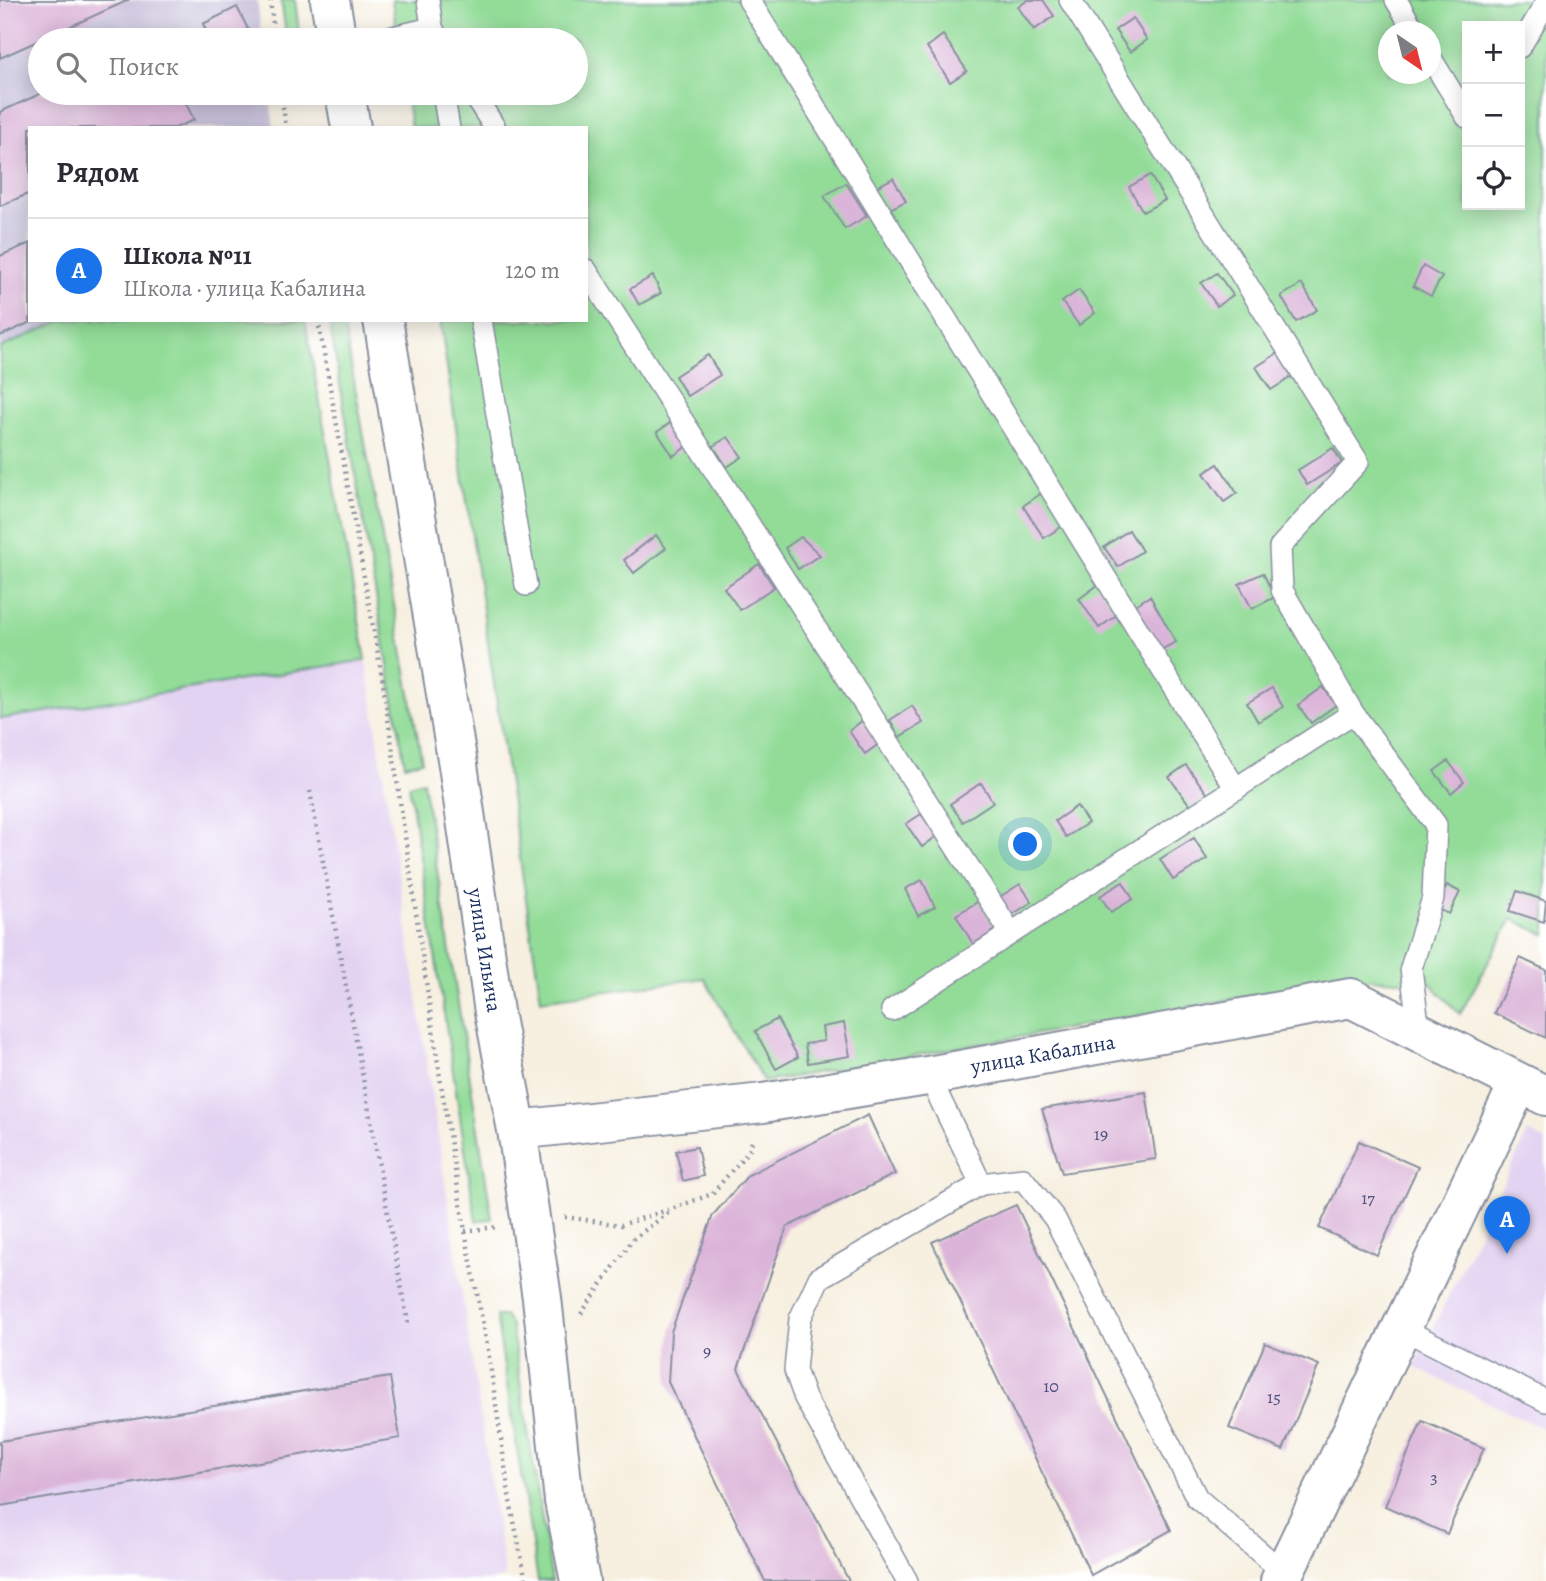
<!DOCTYPE html>
<html lang="ru">
<head>
<meta charset="utf-8">
<style>
	body { margin:0; font-family:Alegreya,serif; background:#f7f7f7; color:#2b2b33 }
	.controls { position:absolute; right:21px; top:21px; display:grid; overflow:hidden; border-radius:0px; box-shadow:0 4px 18px #0003 }
	.controls button { width:63px; height:63px; display:grid; place-items:center; padding:0; border:0; border-bottom:2px solid #e1e1e2; background:#fff; color:#2b2b33; font:35px sans-serif }
	.compass { position:absolute; left:1378px; top:21px; width:63px; height:63px; border-radius:50%; background:#fff; box-shadow:0 4px 18px #0003; rotate:145deg }
	.you { position:absolute; left:1026px; top:845px; width:24px; height:24px; margin:-18px; border:5px solid #fff; border-radius:50%; background:#1a73e8; box-shadow:0 0 0 10px #1a73e833 }
	.badge { display:grid; place-items:center; width:46px; height:46px; border-radius:50%; background:#1a73e8; color:#fff; font-size:23px; font-weight:700 }
	.pin { position:absolute; translate:-50% -58px; filter:drop-shadow(0 2px 4px #0008) }
	.pin::after { content:''; position:absolute; top:37px; width:24px; height:21px; background:inherit; clip-path:polygon(0 0,100% 0,50% 100%) }
	.list { margin:0; padding:0; list-style:none }
	h2 { display:flex; justify-content:space-between; align-items:center; height:91px; margin:0; padding:0 28px; font-size:30px }
	h2 small { font-size:23px; font-weight:400; color:#7c7c81 }
	.list li { display:grid; grid-template-columns:46px 1fr auto; gap:21px; align-items:center; box-sizing:border-box; height:105px; padding:0 28px; border-top:2px solid #e1e1e2 }
	.list b { display:block; font-size:26px; white-space:nowrap }
	.list p { margin:0; font-size:23px; white-space:nowrap; color:#7c7c81 }
	.list em { font-size:23px; font-style:normal; color:#7c7c81 }
	.icon { flex:none; width:38px; height:38px; fill:none; stroke:currentColor; stroke-width:2; stroke-linecap:round; stroke-linejoin:round }
	.map { position:relative; flex:none; width:1546px; height:1581px; overflow:hidden }
	.search { position:absolute; background:#fff; box-shadow:0 4px 18px #0003; left:28px; top:28px; width:560px; height:77px; display:flex; align-items:center; gap:18px; box-sizing:border-box; padding:0 24px; border-radius:38px; color:#7c7c81; font-size:26px }
	.panel { position:absolute; background:#fff; box-shadow:0 4px 18px #0003; left:28px; top:126px; width:560px; height:196px; border-radius:0px }
	.map>svg:first-child { display:block }
</style>
</head>
<body>
<div class="map">
<svg width="1546" height="1581" viewBox="0 0 1546 1581">
	<rect width="100%" height="100%" fill="#fff"/>
	<filter id="ink" filterUnits="userSpaceOnUse"><feTurbulence type="fractalNoise" baseFrequency=".0143" numOctaves="2"/><feDisplacementMap in="SourceGraphic" scale="14" xChannelSelector="R" yChannelSelector="G"/><feConvolveMatrix kernelMatrix="1 2 1 2 8 2 1 2 1" color-interpolation-filters="sRGB"/></filter>
	<filter id="wash" filterUnits="userSpaceOnUse"><feTurbulence type="fractalNoise" baseFrequency=".00686" numOctaves="4" result="noise"/><feDisplacementMap in="SourceGraphic" scale="28" xChannelSelector="R" yChannelSelector="G"/><feGaussianBlur stdDeviation="1.57" result="paint"/><feColorMatrix in="noise" values="0 0 0 0 0 0 0 0 0 0 0 0 0 0 0 0 0 1.4 0 .05"/><feComposite in="paint" operator="in"/></filter>
	<g filter="url(#wash)">
		<rect width="100%" height="100%" fill="#f7f0e0"/>
		<g fill="#e3d3f2">
			<path d="M366,660L505,1577L489,1581H0V719Z"/>
			<path d="M1528,1132L1546,1141V1430L1414,1367Z"/>
		</g>
		<path fill="#c6c0da" d="M0,0H257L262,40H40V93H269L274,128H30V320H63L0,348Z"/>
		<g fill="#92dc98" stroke="#56867b" stroke-width="2" fill-rule="evenodd">
			<path d="M281,0H295L300,40H287Z"/>
			<path d="M392,0H1546V935L1512,919L1460,1014L1430,983L1354,978L764,1082L704,978L541,1000L440,320H586V128H411L406,93H576V40H398ZM1467,26H1520V205H1467ZM1388,32H1430V74H1388Z"/>
			<path d="M63,320H305L366,660L0,719V348Z"/>
			<path d="M329,320H343L422,761L405,765Z"/>
			<path d="M423,781L492,1219L476,1221L409,785Z"/>
			<path d="M496,1316H505L511,1325L552,1581H538Z"/>
		</g>
		<g id="blocks">
			<g fill="#dbb5d9">
				<path d="M0,0H129L0,58Z"/>
				<path d="M1028,0H1043L1054,16L1034,30L1018,7Z"/>
				<path d="M237,7L248,29L224,40H211L203,24Z"/>
				<path d="M1133,18L1147,40L1130,52L1115,30Z"/>
				<path d="M943,35L967,71L950,82L927,47Z"/>
				<path d="M42,93H181L194,120L175,128H30V193L0,206V112Z"/>
				<path d="M1150,175L1165,200L1143,212L1129,187Z"/>
				<path d="M893,178L906,201L888,210L876,187Z"/>
				<path d="M846,183L867,216L845,229L824,196Z"/>
				<path d="M30,243V320H36L0,336V256Z"/>
				<path d="M1423,266L1442,277L1431,296L1413,286Z"/>
				<path d="M1217,273L1233,295L1217,306L1201,283Z"/>
				<path d="M653,276L661,293L639,305L630,289Z"/>
				<path d="M1302,284L1317,310L1296,322L1281,296Z"/>
				<path d="M1079,290L1095,313L1079,325L1062,302Z"/>
				<path d="M1278,353L1293,376L1271,390L1256,367Z"/>
				<path d="M708,355L720,375L687,396L675,376Z"/>
				<path d="M673,421L689,445L673,456L657,432Z"/>
				<path d="M728,437L742,457L727,467L713,446Z"/>
				<path d="M1333,448L1342,463L1307,485L1298,470Z"/>
				<path d="M1218,464L1237,493L1224,502L1204,473Z"/>
				<path d="M1043,492L1064,525L1044,538L1023,506Z"/>
				<path d="M1129,530L1142,551L1118,567L1104,547Z"/>
				<path d="M656,535L666,548L634,573L624,560Z"/>
				<path d="M801,537L820,555L798,569L785,548Z"/>
				<path d="M759,564L774,587L740,610L724,588Z"/>
				<path d="M1263,573L1275,597L1252,609L1239,584Z"/>
				<path d="M1098,585L1118,614L1099,628L1079,599Z"/>
				<path d="M1150,596L1176,642L1161,650L1135,605Z"/>
				<path d="M1323,687L1336,705L1311,723L1298,705Z"/>
				<path d="M1272,688L1283,707L1258,722L1247,703Z"/>
				<path d="M912,706L923,723L899,737L890,720Z"/>
				<path d="M863,720L880,743L865,754L849,731Z"/>
				<path d="M1448,761L1464,782L1451,793L1434,771Z"/>
				<path d="M1186,765L1209,796L1192,808L1169,777Z"/>
				<path d="M981,783L993,802L963,822L950,804Z"/>
				<path d="M1077,806L1088,823L1066,837L1055,821Z"/>
				<path d="M921,814L937,836L922,847L906,824Z"/>
				<path d="M1194,838L1207,859L1173,880L1160,859Z"/>
				<path d="M922,880L935,907L918,916L905,889Z"/>
				<path d="M1123,882L1133,899L1111,912L1100,896Z"/>
				<path d="M1020,884L1032,902L1010,916L998,898Z"/>
				<path d="M1447,885L1460,892L1449,914L1436,908Z"/>
				<path d="M1517,891L1546,901L1544,922L1510,911Z"/>
				<path d="M979,901L996,930L973,944L956,915Z"/>
				<path d="M1520,958L1546,970V1038L1494,1013Z"/>
				<path d="M777,1019L798,1057L776,1069L755,1031Z"/>
				<path d="M844,1023L850,1056L808,1063L805,1044L824,1041L822,1027Z"/>
				<path d="M1146,1092L1156,1159L1062,1173L1042,1109Z"/>
				<path d="M868,1115L895,1174L787,1227L738,1369L849,1581H765L668,1382L671,1332L713,1215L748,1175Z"/>
				<path d="M1359,1141L1418,1167L1377,1255L1319,1228Z"/>
				<path d="M697,1147L703,1176L683,1181L676,1151Z"/>
				<path d="M1016,1205L1171,1530L1091,1575L932,1242Z"/>
				<path d="M1265,1343L1319,1365L1283,1450L1229,1428Z"/>
				<path d="M390,1377L400,1438L0,1506V1441Z"/>
				<path d="M1422,1421L1484,1448L1447,1534L1385,1506Z"/>
			</g>
		</g>
	</g>
	<g filter="url(#ink)">
		<use href="#blocks" fill-opacity="0" stroke="#89909f" stroke-width="2"/>
		<g fill="none" stroke-linecap="round" stroke-linejoin="round">
			<defs>
				<g id="service">
					<path d="M428,0L434,40"/>
					<path d="M749,0L1236,789"/>
					<path d="M1070,0L1358,462L1280,547L1282,590L1353,713L1436,825L1433,898L1411,968L1419,1032"/>
					<path d="M1396,0L1415,32"/>
					<path d="M380,40L432,28L439,40"/>
					<path d="M1520,47L1546,3"/>
					<path d="M1430,57L1467,117"/>
					<path d="M443,93L449,128"/>
					<path d="M473,93L495,128"/>
					<path d="M586,270L1011,933"/>
					<path d="M481,320L526,585"/>
					<path d="M892,1010L1353,713"/>
					<path d="M933,1075L938,1095L981,1184L1023,1179L1055,1219L1197,1498L1284,1573"/>
					<path d="M1401,1328L1546,1401"/>
					<path d="M907,1581L805,1398L795,1370L800,1319L819,1278L981,1184"/>
				</g>
				<g id="minor">
					<path d="M517,1130L763,1103L933,1075L1351,998L1546,1096"/>
					<path d="M1280,1581L1519,1083"/>
				</g>
				<g id="tertiary">
					<path d="M330,0L337,40"/>
					<path d="M345,93L351,128"/>
					<path d="M383,320L458,765L494,1012L517,1130L542,1298L564,1501L580,1581"/>
				</g>
			</defs>
			<use href="#service" stroke="#89909f" stroke-width="24"/>
			<use href="#minor" stroke="#89909f" stroke-width="42"/>
			<use href="#tertiary" stroke="#89909f" stroke-width="42"/>
			<g stroke="#89909f" stroke-width="4.5" stroke-dasharray="2 5" stroke-linecap="butt">
				<path d="M270,0L275,40"/>
				<path d="M281,93L286,128"/>
				<path d="M318,320L382,677L440,1078L465,1231L488,1350L510,1501L526,1581"/>
				<path d="M310,791L408,1323"/>
				<path d="M565,1217L621,1225L674,1208L712,1194L750,1149L752,1141"/>
				<path d="M465,1231L496,1227"/>
				<path d="M581,1314L633,1239L671,1211"/>
			</g>
			<use href="#service" stroke="#fff" stroke-width="21"/>
			<use href="#minor" stroke="#fff" stroke-width="38"/>
			<use href="#tertiary" stroke="#fff" stroke-width="38"/>
		</g>
	</g>
	<g text-anchor="middle" dominant-baseline="central" stroke-width="5" stroke-linejoin="round" paint-order="stroke">
		<g font-size="18" fill="#4b507d">
			<text x="1101" y="1134">19</text>
			<text x="1368" y="1198">17</text>
			<text x="707" y="1351">9</text>
			<text x="1051" y="1386">10</text>
			<text x="1274" y="1397">15</text>
			<text x="1434" y="1477">3</text>
		</g>
		<g font-size="21" fill="#1b2f5e" stroke="#fff">
			<text transform="translate(485 950) rotate(81)">улица Ильича</text>
			<text transform="translate(1043 1054) rotate(-10)">улица Кабалина</text>
		</g>
	</g>
</svg>
<div class="controls">
<button>+</button>
<button>−</button>
<button><svg class="icon" aria-label="locate" viewBox="0 0 24 24"><circle cx="12" cy="12" r="6"/><path d="M12 2v4M12 18v4M2 12h4M18 12h4"/></svg></button>
</div>
<svg class="compass" viewBox="-18 -18 36 36"><path d="M0-13l5 13h-10z" fill="#e53935"/><path d="M0 13l5-13h-10z" fill="#7c7c81"/></svg>
<div class="you"></div>
<div class="pin badge" style="left:1507px;top:1254px">A</div>
<div class="search"><svg class="icon" aria-label="search" viewBox="0 0 24 24"><circle cx="10" cy="10" r="6"/><path d="M15 15l6 6"/></svg>Поиск</div>
<section class="panel">
<h2>Рядом<small></small></h2>
<ul class="list">
<li><span class="badge">A</span><div><b>Школа №11</b><p>Школа · улица Кабалина</p></div><em>120 m</em></li>
</ul>
</section>
</div>
</body>
</html>
